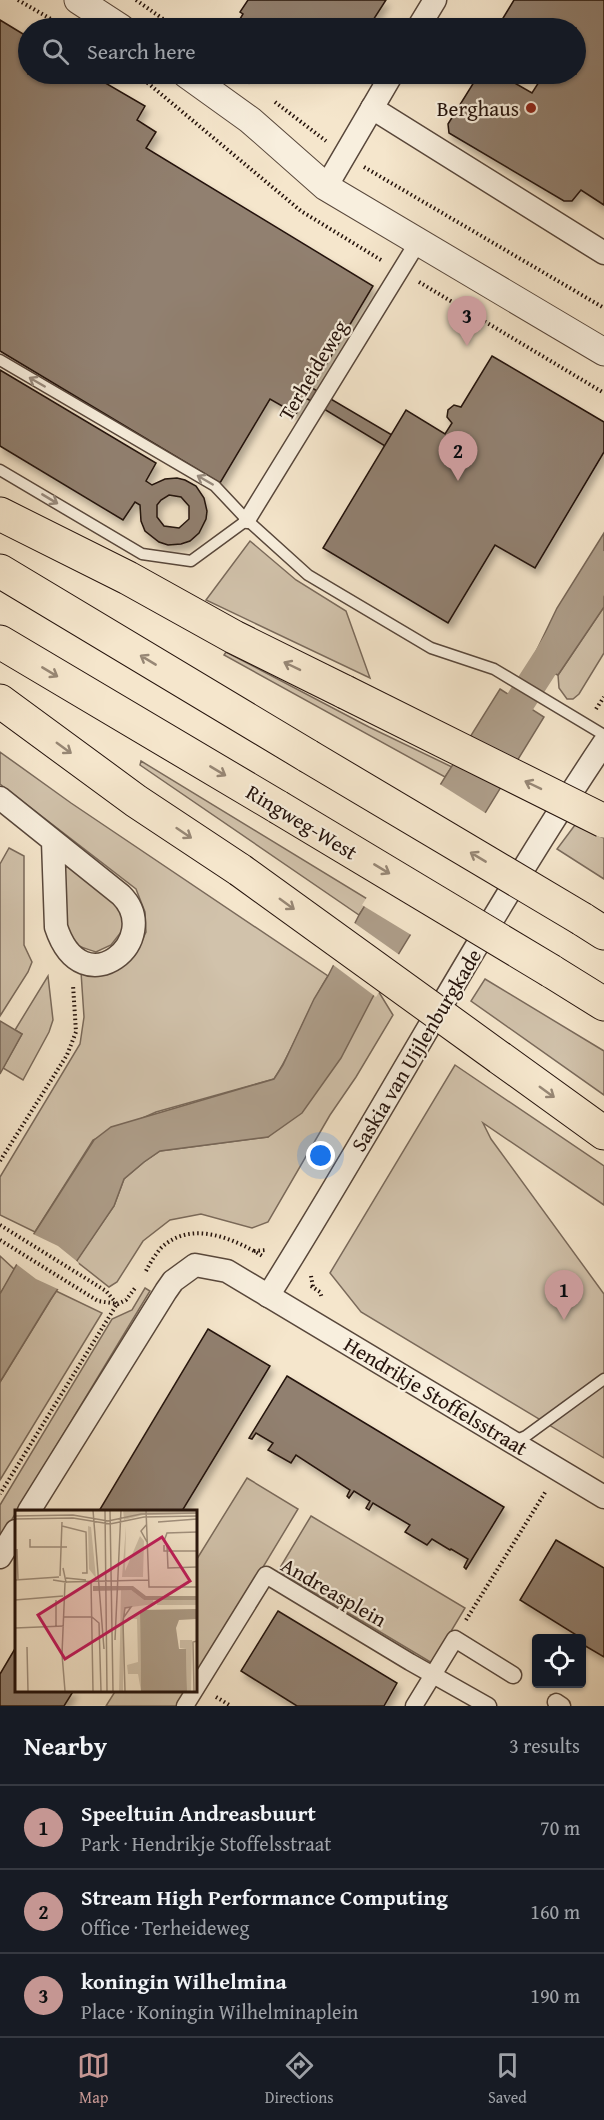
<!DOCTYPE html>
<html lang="en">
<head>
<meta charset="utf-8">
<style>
	body { margin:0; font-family:"Gentium Book Plus",serif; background:#242831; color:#f1f3f6 }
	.controls { position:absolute; right:18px; bottom:18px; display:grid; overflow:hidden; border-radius:6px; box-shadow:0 2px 4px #0004 }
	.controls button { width:54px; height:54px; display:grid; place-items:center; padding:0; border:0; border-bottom:2px solid #363941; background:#171b24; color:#f1f3f6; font:30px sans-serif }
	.you { position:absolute; left:321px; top:1156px; width:21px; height:21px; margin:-15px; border:4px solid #fff; border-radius:50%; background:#1a73e8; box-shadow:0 0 0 9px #1a73e833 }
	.badge { display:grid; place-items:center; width:39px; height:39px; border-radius:50%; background:#c59692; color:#111; font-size:20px; font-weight:700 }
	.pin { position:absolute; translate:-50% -50px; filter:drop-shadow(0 2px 3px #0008) }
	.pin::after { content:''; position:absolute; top:32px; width:21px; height:18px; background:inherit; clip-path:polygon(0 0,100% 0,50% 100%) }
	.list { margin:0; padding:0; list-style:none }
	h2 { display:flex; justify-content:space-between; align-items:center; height:78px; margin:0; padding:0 24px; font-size:26px }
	h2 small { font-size:20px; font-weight:400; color:#9ea1a6 }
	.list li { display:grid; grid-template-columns:39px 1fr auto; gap:18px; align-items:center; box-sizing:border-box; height:84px; padding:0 24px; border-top:2px solid #363941 }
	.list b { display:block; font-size:22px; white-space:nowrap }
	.list p { margin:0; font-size:20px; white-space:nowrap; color:#9ea1a6 }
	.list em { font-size:20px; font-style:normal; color:#9ea1a6 }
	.icon { flex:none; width:33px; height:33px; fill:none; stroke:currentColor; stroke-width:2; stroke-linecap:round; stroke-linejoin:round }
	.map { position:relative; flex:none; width:604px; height:1706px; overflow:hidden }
	.search { position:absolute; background:#171b24; box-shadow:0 2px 4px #0004; left:18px; right:18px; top:18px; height:66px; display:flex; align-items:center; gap:15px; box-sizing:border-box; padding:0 21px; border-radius:33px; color:#9ea1a6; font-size:22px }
	.sheet { height:330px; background:#171b24 }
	nav { display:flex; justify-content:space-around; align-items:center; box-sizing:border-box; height:84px; border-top:2px solid #363941; background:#171b24; font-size:16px; color:#9ea1a6 }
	nav a { display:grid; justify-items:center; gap:3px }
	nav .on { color:#c59692 }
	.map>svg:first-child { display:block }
</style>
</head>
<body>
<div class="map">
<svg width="604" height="1706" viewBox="0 0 604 1706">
	<defs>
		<filter id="shadow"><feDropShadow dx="3.5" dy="6" stdDeviation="3" flood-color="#0004"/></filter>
	</defs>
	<rect width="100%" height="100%" fill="#f5e6cc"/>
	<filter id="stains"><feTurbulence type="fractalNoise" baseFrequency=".00333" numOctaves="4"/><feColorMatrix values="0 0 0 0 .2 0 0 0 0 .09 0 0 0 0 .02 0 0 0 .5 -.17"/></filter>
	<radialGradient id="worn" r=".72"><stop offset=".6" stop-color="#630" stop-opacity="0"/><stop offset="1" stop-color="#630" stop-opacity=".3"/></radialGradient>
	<g fill="#d1c2ab" stroke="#7a6a5b" stroke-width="1.5">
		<path d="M250,541L296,580L346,611L370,678L206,600Z"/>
		<path d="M604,607V653L579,694L573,699H567L559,688L558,675Z"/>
		<path d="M226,652L369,727L452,767L445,777L224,655Z"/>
		<path d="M0,752L71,803L328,976C307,1009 295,1047 274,1079L156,1112L93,1140L35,1232L0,1215V1177L80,1044L84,1017L81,972L119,966L135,955L146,932L145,912L136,889L0,784Z"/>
		<path d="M141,761L369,900L359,915L140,765Z"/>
		<path d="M575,825L604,838V879L557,849Z"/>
		<path d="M9,848L24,856V945L32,962L28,972L0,1016V864Z"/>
		<path d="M67,866L120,906L125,927L111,945L96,952C88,949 76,947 70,940C59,926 63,888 63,870Z"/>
		<path d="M48,976L53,1020L49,1032L23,1080L3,1068L22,1034L15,1030Z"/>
		<path d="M485,979L604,1051V1095L471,1001Z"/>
		<path d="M377,989L393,1015L356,1077L330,1115L268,1222L252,1228L201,1214L170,1220L143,1241L117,1282L109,1287L76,1261L114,1206L124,1179L144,1162L160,1151L268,1137L366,1008Z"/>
		<path d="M455,1065L604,1166V1205L483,1123L491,1139L604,1294V1458L361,1312L330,1273Z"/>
		<path d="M0,1256L15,1270L0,1294Z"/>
		<path d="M145,1288L150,1291L0,1539V1505L112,1319L132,1310Z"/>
		<path d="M56,1291L102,1313L0,1480V1382Z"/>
		<path d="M247,1478L298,1509L201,1670L195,1667V1562Z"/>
		<path d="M311,1516L465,1608L432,1663L278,1571Z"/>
		<path d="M116,1690H181L185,1692L177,1706H106Z"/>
	</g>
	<g fill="#ae9e8a" stroke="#776657" stroke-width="1.5">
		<path d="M604,533V607L558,675L530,664L557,608Z"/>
		<path d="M500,689L544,717L377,989L341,1058L302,1113L268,1137L160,1151L144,1162L124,1179L114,1206L51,1299L0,1382V1294L35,1232L94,1140L111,1127L274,1079L283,1065L314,999L328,976L359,915Z"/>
		<path d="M0,1021L22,1034L0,1074Z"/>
	</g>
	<g fill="#f5e6cc">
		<path d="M438,783L487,814L413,936L362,905Z"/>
		<path d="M353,922L401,956L376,997L332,964Z"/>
		<path d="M31,1233L58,1246L79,1263L60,1290L36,1279L15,1263Z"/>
	</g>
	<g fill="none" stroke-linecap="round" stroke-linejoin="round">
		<path stroke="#ae9e8a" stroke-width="30" d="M498,736L547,660L604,566"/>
	</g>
	<g fill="#91806f" stroke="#24120b" stroke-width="1.5" fill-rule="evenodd" filter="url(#shadow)">
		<path d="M248,0H386L368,28H267L262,25L237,24L243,14L240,12Z"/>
		<path d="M514,0H604V205L581,190L572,201H564L449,133L448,124L479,74H499L532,93L544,74H576V28H497Z"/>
		<path d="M0,20L28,37V74H90L145,106L137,120L156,132L146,148L373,286L312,388L392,435L385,446L306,398L296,414L270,399L220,483L0,351Z"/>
		<path d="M492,356L604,422V452L535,568L495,545L448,623L323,548L406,410L445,434L452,423L447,417L448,410L454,405L461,407Z"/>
		<path d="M0,370L156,463L146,481L152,485L165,479L177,478L185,480L196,486L204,498L207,511L206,519L199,533L190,541L181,544L168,545L159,542L145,531L141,521L140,505L135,502L123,520L0,446ZM169,495L181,497L189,506V519L179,528L164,526L157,517V505L161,500Z"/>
		<path d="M208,1329L270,1366L182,1511H99Z"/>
		<path d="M287,1376L504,1507L466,1569L464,1567L468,1559L451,1549L450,1550L432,1539L427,1545L405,1532L410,1525L373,1503L369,1510L366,1508L370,1501L354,1491L349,1498L347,1496L350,1490L296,1455L291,1463L268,1450L273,1443L256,1433L252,1439L249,1438Z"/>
		<path d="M556,1540L604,1568V1657L582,1644V1638H577L578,1636L520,1600Z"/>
		<path d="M278,1611L397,1683L384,1706H297L241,1671Z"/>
		<path d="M16,1647V1690H74L64,1706H0V1674Z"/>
	</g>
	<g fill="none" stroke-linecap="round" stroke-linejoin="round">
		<defs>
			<g id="service">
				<path d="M0,360L215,486L247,520L308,575L431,648L494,669L604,735"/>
				<path d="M0,470L142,554L191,561L247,520"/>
				<path d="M512,1442L526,1436L604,1379"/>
			</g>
			<g id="pedestrian">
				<path d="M247,520L418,242"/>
				<path d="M556,1702L562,1706"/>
				<path d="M185,1706L266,1575L410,1662L488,1706"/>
				<path d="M414,1706L455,1639L513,1675"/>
			</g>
			<g id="minor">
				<path d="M418,28L435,0"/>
				<path d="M372,108L604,253"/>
				<path d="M326,187L392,74"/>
				<path d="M0,798L121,895C165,939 83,1009 56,927L53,841"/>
				<path d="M268,1296C383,1113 484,922 604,743"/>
				<path d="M29,1511L166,1291L173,1281L195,1265L227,1271L604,1497"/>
				<path d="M0,1557L16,1531"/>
			</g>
			<g id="tertiary">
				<path d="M78,0L121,28"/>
				<path d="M186,74L250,120L326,187L604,352"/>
			</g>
			<g id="motorway">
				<path d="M0,514L128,578L234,637L345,692"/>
				<path d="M0,571L308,756"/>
				<path d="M0,642L278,807"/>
				<path d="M0,701L136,801L240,870"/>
				<path d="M582,919L604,933"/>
				<path d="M551,971L604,1004"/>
				<path d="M500,1058L604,1133"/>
			</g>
		</defs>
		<use href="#service" stroke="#58473b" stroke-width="13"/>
		<use href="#pedestrian" stroke="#58473b" stroke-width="19"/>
		<use href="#minor" stroke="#58473b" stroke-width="25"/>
		<use href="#tertiary" stroke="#58473b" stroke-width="29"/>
		<use href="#motorway" stroke="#24120b" stroke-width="35"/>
		<g stroke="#24120b" stroke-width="4" stroke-dasharray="1.5 3" stroke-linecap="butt">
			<path d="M18,0L61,25"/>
			<path d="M136,0L176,28"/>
			<path d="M137,74L301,211L381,260"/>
			<path d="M238,74L252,84"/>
			<path d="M275,102L326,141"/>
			<path d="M364,167L604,308"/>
			<path d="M419,282L604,393"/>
			<path d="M596,709L604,697"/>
			<path d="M0,1161L67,1055L76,1032L73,985"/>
			<path d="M0,1225L106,1291L117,1304L0,1494"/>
			<path d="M0,1240L98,1301L118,1304L126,1300L135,1288"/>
			<path d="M254,1251L266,1250"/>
			<path d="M146,1271C150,1263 155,1255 161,1248C191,1219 235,1239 264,1257"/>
			<path d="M311,1276L313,1287"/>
			<path d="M311,1286L320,1292L322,1298"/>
			<path d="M466,1620L546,1491"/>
			<path d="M216,1697L231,1706"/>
		</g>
		<use href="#service" stroke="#f8efde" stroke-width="10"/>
		<use href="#pedestrian" stroke="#f8efde" stroke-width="16"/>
		<use href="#minor" stroke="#f8efde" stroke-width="22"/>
		<use href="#tertiary" stroke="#f8efde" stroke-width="27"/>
		<use href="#motorway" stroke="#f5e6cc" stroke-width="33"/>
		<defs>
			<g id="motorway-bridge">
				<path d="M345,692L604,821"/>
				<path d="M308,756L582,919"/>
				<path d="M278,807L551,971"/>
				<path d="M240,870L500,1058"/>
			</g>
		</defs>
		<use href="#motorway-bridge" stroke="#24120b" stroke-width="35" stroke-linecap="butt"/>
		<use href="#motorway-bridge" stroke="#f5e6cc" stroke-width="33"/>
	</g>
	<defs><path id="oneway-shaft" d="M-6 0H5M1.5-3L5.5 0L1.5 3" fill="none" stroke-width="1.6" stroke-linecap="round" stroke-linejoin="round" transform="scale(1.5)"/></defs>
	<g stroke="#998c7f">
		<use href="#oneway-shaft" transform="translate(37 382) rotate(-150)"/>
		<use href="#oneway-shaft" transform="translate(205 480) rotate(-150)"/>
		<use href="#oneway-shaft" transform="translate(50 499) rotate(31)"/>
	</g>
	<g stroke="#978775">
		<use href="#oneway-shaft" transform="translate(148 660) rotate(-149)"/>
		<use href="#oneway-shaft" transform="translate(292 666) rotate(-154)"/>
		<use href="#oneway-shaft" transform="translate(50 672) rotate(31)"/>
		<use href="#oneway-shaft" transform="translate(64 748) rotate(36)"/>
		<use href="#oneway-shaft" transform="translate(218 771) rotate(31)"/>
		<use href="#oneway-shaft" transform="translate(533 785) rotate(-154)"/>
		<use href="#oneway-shaft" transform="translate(184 833) rotate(34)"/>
		<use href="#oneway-shaft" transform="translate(478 857) rotate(-149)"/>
		<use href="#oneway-shaft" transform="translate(382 869) rotate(31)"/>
		<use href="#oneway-shaft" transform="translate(287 904) rotate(36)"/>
		<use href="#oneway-shaft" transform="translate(547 1092) rotate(36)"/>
	</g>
	<circle fill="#8f2418" stroke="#f8efde" stroke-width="2" cx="531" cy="108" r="6"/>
	<g text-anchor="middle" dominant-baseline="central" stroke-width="4.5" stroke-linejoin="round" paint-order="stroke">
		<g font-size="21" fill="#24120b" stroke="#f8efde" text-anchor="end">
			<text x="519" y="108">Berghaus</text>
		</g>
		<g font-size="21" fill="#24120b" stroke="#f8efde">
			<text transform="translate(313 370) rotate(-59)">Terheideweg</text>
			<text transform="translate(302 822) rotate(31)">Ringweg-West</text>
			<text transform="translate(416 1050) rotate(-59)">Saskia van Uijlenburgkade</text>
			<text transform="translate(436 1396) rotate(31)">Hendrikje Stoffelsstraat</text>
			<text transform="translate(334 1592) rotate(30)">Andreasplein</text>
		</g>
	</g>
	<g transform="translate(15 1510)">
		<rect width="182" height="182" fill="#f5e6cc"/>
		<path d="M108,0H181V4L128,5L109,10ZM73,16L76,17L81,68L74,59ZM111,16L110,61L125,26L129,31L128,67H107ZM106,80H116L129,90H138L139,94L109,98L108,181H104ZM142,90H181V95H142ZM125,102L126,181L123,164H113L112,155L123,152L122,109L112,108ZM165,130H177L176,181H172L171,139L165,138Z" fill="#d1c2ab"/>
		<path d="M78,76H118L131,86H181V90H129L116,80L78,81ZM181,99V109L164,110L161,118L164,139H171L172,181H126L125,100Z" fill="#ae9e8a"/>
		<path fill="none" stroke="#a1917f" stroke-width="1.5" d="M78,0L89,139M90,0L92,181M95,0L98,181M131,0L134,77H182M0,1L57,0M0,6L58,5L93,11L126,4L182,3M0,9L58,8L95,14L129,7L182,6M143,12L182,9M132,14L126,21L132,32M47,16L71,22L72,63H67M15,29V37H52M149,31L152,23L182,22M149,35V41H182M152,35L153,58L182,57M2,39L3,70M45,66L47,12M51,68L71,70M0,70L44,67M38,70L51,72L48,58M76,71L78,181M51,72L133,70M0,90L48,86M49,107H77M77,107L84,113L86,181M109,107L116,97L110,98L108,112L110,181M41,117V90M0,118L49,116M100,130L106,0M12,137L13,181M50,181L47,144L50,73M179,181L178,132L182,131"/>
		<path fill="#c2185b" fill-opacity="0.15" stroke="#c2185b" stroke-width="3" d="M147,27L175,71L50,149L23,105Z"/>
		<rect width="182" height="182" fill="none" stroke="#24120b" stroke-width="3"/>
	</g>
	<rect width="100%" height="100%" filter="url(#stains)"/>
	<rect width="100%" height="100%" fill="url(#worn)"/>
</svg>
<div class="controls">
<button><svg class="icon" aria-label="locate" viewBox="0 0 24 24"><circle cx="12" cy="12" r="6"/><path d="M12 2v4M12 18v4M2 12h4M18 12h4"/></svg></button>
</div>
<div class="you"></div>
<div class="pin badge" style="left:564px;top:1320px">1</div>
<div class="pin badge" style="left:458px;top:481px">2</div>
<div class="pin badge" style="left:467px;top:346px">3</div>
<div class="search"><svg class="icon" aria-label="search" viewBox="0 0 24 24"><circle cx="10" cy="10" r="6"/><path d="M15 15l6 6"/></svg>Search here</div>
</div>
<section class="sheet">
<h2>Nearby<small>3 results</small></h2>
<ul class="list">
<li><span class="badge">1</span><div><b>Speeltuin Andreasbuurt</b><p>Park · Hendrikje Stoffelsstraat</p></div><em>70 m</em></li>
<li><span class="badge">2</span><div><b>Stream High Performance Computing</b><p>Office · Terheideweg</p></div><em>160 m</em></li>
<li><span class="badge">3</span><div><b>koningin Wilhelmina</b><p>Place · Koningin Wilhelminaplein</p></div><em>190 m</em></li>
</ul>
</section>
<nav>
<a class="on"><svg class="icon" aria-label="map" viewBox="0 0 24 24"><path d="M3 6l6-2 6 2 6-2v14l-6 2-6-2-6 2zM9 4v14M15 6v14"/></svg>Map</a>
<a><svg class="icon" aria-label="directions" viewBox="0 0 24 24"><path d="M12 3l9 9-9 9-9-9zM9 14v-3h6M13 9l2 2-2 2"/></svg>Directions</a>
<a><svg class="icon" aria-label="saved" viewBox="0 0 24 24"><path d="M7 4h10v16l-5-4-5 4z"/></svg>Saved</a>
</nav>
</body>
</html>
